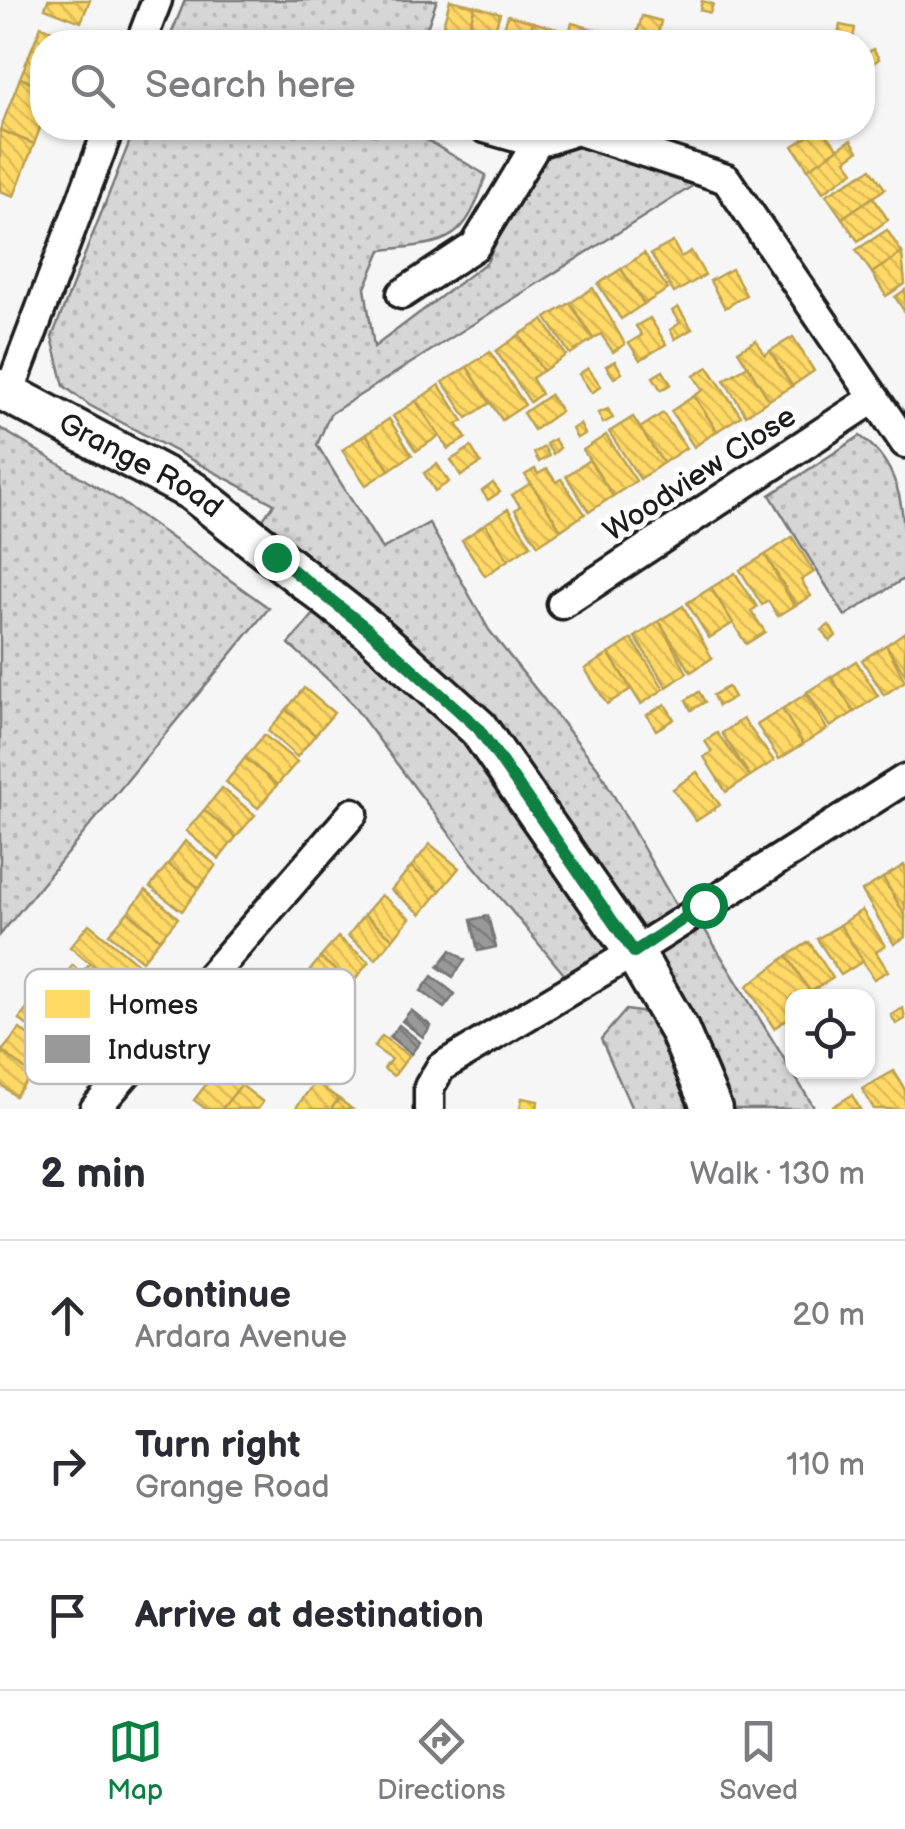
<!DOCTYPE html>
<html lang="en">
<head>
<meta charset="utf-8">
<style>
	body { margin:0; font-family:"Balsamiq Sans",sans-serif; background:#f7f7f7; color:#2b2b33 }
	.controls { position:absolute; right:30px; bottom:30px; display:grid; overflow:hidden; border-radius:20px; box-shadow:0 2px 8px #0004 }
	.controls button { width:90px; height:90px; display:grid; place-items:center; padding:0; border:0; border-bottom:2px solid #e1e1e2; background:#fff; color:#2b2b33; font:50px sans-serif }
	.stop { position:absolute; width:30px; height:30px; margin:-22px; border:8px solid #0b8043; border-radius:50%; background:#fff }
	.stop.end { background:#0b8043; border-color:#fff; box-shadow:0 2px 10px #0008 }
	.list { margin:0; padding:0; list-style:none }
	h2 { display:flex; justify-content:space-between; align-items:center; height:130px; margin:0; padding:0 40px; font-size:42px }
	h2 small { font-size:32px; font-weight:400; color:#7c7c81 }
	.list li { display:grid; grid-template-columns:65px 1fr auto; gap:30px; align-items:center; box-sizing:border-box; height:150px; padding:0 40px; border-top:2px solid #e1e1e2 }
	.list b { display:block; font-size:38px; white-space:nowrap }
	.list p { margin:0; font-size:32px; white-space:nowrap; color:#7c7c81 }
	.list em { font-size:32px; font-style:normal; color:#7c7c81 }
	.icon { flex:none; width:55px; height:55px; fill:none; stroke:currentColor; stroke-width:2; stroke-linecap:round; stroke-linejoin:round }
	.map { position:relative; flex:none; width:905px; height:1109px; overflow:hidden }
	.search { position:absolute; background:#fff; box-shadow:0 2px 8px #0004; left:30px; right:30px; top:30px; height:110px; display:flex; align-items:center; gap:25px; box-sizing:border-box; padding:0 35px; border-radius:40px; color:#7c7c81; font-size:38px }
	.sheet { height:580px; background:#fff }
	nav { display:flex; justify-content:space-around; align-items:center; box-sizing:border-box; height:140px; border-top:2px solid #e1e1e2; background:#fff; font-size:28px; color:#7c7c81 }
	nav a { display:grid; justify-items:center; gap:5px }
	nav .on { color:#0b8043 }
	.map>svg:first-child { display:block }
</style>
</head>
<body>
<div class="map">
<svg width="905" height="1109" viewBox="0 0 905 1109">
	<defs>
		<pattern id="grass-dots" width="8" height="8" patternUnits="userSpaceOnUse" patternTransform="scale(2.5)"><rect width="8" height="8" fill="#d6d6d6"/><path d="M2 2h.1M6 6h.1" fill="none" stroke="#b7b7b7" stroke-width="1.8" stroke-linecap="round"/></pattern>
		<pattern id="homes-back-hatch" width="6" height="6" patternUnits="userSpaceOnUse" patternTransform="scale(2.5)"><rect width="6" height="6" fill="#ffd966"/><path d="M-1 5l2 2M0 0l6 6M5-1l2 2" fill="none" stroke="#daba58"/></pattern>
		<pattern id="industry-back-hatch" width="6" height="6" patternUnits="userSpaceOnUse" patternTransform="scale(2.5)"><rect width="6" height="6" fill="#999"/><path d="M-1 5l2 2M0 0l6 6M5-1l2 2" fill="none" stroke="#7c7c7c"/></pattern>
	</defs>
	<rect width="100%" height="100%" fill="#f6f6f6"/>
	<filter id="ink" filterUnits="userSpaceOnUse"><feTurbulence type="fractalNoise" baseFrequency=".01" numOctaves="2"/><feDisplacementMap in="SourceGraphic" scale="20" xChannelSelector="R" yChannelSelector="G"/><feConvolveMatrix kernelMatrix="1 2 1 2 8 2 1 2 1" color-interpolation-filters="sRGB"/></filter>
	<g filter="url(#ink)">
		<g fill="url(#grass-dots)" stroke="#797979" stroke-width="2.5">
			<path d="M185,0H437L422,42H168Z"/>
			<path d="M135,128H406L486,175C465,244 448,243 381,250L365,288L374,347L487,262L534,161L581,144L702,180L330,414L317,445L382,549L429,523L489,630L598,768L683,918L694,912L815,1109H712L633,952L573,985L470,861L346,696L289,644L328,597L251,536L274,504L89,405L64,386L52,337Z"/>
			<path d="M0,428L120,501L269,608L0,935Z"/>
			<path d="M860,436C905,467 905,520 905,578L845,616L770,495Z"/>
			<path d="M626,1010L653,1014L698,1109H632L601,1039Z"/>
		</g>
		<g fill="url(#homes-back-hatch)" stroke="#bba050" stroke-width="2.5">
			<path d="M48,0H90L81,22L45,8Z"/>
			<path d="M450,0L475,6L465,42L439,40Z"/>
			<path d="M702,1L713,4L710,13L700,10Z"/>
			<path d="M475,6L500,13L491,42H465Z"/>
			<path d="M508,15L533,22L527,42H500Z"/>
			<path d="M642,16L661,21L656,42H627L630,32L637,34Z"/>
			<path d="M533,22L557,29L553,42H527Z"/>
			<path d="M572,23L597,30L593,42H566Z"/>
			<path d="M840,25L855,28L853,38L838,36Z"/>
			<path d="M41,26L75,39L42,42V87L20,78Z"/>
			<path d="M597,30L621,37L619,42H593Z"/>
			<path d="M873,49L879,59L872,64L865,55Z"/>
			<path d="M862,62L872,70L862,82Z"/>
			<path d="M20,78L42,87V123L34,144L0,130Z"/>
			<path d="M821,128L839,149L808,169L793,146Z"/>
			<path d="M0,130L34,144L14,196L0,191Z"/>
			<path d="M851,140L858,151L846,160L854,171L823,192L808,169Z"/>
			<path d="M871,169L885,189L842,218L826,195Z"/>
			<path d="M873,197L888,220L858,241L842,218Z"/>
			<path d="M887,230L902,253L872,273L856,250Z"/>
			<path d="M673,242L681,257L691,251L705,275L674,293L651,254Z"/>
			<path d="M644,253L668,289L644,304L621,269Z"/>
			<path d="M902,253L905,284L886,296L872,273Z"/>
			<path d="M621,269L644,304L621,319L598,284Z"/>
			<path d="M732,269L746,295L725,308L710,281Z"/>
			<path d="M593,288L625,344L613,352L601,334L593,339L570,303Z"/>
			<path d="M905,290V312L895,297Z"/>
			<path d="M570,303L593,339L570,354L546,318Z"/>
			<path d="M678,307L692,329L675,339L670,330L680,323L672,311Z"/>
			<path d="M650,318L666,344L640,360L629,343L642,335L636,326Z"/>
			<path d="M543,320L566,355L543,371L519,335Z"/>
			<path d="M519,335L543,371L532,378L541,394L530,402L496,351Z"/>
			<path d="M793,337L814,371L792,386L770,351Z"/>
			<path d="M756,340L765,355L770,351L792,386L769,400L738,351Z"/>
			<path d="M490,352L525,405L502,420L467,367Z"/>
			<path d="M615,361L622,373L614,378L606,366Z"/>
			<path d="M748,366L769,400L746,415L724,380Z"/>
			<path d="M467,367L490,403L467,418L443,382Z"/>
			<path d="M708,367L741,416L717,431L694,396L703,390L694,376Z"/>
			<path d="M588,368L601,386L592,393L579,374Z"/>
			<path d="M663,371L671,384L661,390L653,377Z"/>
			<path d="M439,385L463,421L457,424L466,438L448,449L416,401Z"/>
			<path d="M550,395L561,411L534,430L523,413Z"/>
			<path d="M694,396L717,431L694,447L671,411Z"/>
			<path d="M416,401L439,436L416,451L393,416Z"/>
			<path d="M608,409L613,418L603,423L598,413Z"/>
			<path d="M663,413L686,448L663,463L640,428Z"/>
			<path d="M633,417L663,463L640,479L609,432Z"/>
			<path d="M389,419L412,455L389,470L366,434Z"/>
			<path d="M580,424L585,434L577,438L572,429Z"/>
			<path d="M366,434L389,470L366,485L342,450Z"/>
			<path d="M606,435L636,481L613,496L583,450Z"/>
			<path d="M554,439L560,448L553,454L546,444Z"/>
			<path d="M471,447L481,463L461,476L451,460Z"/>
			<path d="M544,447L549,456L539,462L534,453Z"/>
			<path d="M589,460L613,496L589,512L566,476Z"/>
			<path d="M437,464L449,482L435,491L424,473Z"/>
			<path d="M535,469L538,474L547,469L556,482L561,479L585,514L561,530L525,475Z"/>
			<path d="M493,483L500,492L488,500L482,491Z"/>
			<path d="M531,483L561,530L538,545L515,510L520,506L512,495Z"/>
			<path d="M508,509L531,545L508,560L485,524Z"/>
			<path d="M485,524L508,560L485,576L462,540Z"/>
			<path d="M792,537L814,572L801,580L811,596L796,605L765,555Z"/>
			<path d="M765,555L794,606L778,616L768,601L762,605L740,570Z"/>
			<path d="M735,573L757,607L751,611L765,632L746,644L711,588Z"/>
			<path d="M711,588L733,623L709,638L687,603Z"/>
			<path d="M683,606L712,658L691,672L659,621Z"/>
			<path d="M659,621L687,673L667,687L635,637Z"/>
			<path d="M829,625L836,636L830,641L822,630Z"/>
			<path d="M905,632V674L886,645Z"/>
			<path d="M632,639L664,689L641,704L609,654Z"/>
			<path d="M886,645L905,681L884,695L862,660Z"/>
			<path d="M609,654L631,689L607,704L585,669Z"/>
			<path d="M856,661L878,696L854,712L831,677Z"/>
			<path d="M831,677L854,712L830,727L807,692Z"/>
			<path d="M728,687L734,697L718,706L713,695Z"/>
			<path d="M304,688L334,713L315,735L286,710Z"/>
			<path d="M699,692L705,702L691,710L686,700Z"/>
			<path d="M806,694L827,729L803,744L782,709Z"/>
			<path d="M665,704L674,719L656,730L647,715Z"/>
			<path d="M782,709L803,744L779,759L757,725Z"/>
			<path d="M286,710L315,735L297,757L268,731Z"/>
			<path d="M743,719L774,761L750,776L722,733Z"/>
			<path d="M717,733L750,776L726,792L704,757L712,752L705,741Z"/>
			<path d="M264,735L297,762L277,785L245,758Z"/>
			<path d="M245,758L277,785L258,808L226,782Z"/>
			<path d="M697,772L720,805L696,821L673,789Z"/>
			<path d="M222,788L255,815L236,837L204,810Z"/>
			<path d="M204,810L236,837L219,859L186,831Z"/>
			<path d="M185,841L216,865L199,888L168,864Z"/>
			<path d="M430,844L459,868L440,891L411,867Z"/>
			<path d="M168,864L199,888L182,911L150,887Z"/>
			<path d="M904,865L905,866V915L883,878Z"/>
			<path d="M411,867L440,891L421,914L391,890Z"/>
			<path d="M883,878L905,915V937L894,944L862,891Z"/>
			<path d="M146,890L178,918L160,939L128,912Z"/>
			<path d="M381,895L410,918L393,939L364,915Z"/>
			<path d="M862,910L885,946L876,952L888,971L874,979L840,925Z"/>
			<path d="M128,912L160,939L142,961L109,934Z"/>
			<path d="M364,915L393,939L376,959L348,936Z"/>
			<path d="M89,924L139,965L120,988L70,947Z"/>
			<path d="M840,925L863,961L841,975L817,939Z"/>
			<path d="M338,937L369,962L352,983L320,958Z"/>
			<path d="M809,942L833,978L810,992L787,956Z"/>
			<path d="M787,956L810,992L792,996L787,1007L792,1016L774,1028L747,986Z"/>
			<path d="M320,958L352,983L334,1005L303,979Z"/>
			<path d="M90,963L120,988L100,1012L61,979L73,965L81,973Z"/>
			<path d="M36,998L73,1028L56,1049L19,1019Z"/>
			<path d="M903,1008L905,1019L896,1024L891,1015Z"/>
			<path d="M20,1029L50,1054L32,1075L2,1051Z"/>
			<path d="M382,1036L409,1056L394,1076L384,1069L391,1059L374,1047Z"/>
			<path d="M2,1051L32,1075L15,1096L0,1084Z"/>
			<path d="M237,1061L251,1073L222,1109H206L194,1100L219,1068L227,1074Z"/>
			<path d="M894,1071L905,1090V1109H874L862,1089Z"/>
			<path d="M315,1082L339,1099L331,1109H295Z"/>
			<path d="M241,1085L263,1102L258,1109H222Z"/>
			<path d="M852,1095L860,1109H829Z"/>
			<path d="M522,1098L538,1101L537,1109H520Z"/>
			<path d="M339,1099L352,1109H331Z"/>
		</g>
		<g fill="url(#industry-back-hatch)" stroke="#747474" stroke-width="2.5">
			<path d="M488,916L496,947L478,951L471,920Z"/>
			<path d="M451,950L465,960L453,977L438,967Z"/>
			<path d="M432,976L455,994L444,1008L421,991Z"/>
			<path d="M411,1010L431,1026L423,1037L402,1021Z"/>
			<path d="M399,1025L420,1042L411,1054L390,1037Z"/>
		</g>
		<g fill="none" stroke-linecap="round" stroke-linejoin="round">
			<defs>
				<g id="street">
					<path d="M141,42L157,0"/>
					<path d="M485,128L537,143"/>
					<path d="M402,294L475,246L537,143L577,130L726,179L905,443"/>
					<path d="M9,393L109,128"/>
					<path d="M562,604L873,399"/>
					<path d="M95,1109L353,813"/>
					<path d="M429,1109V1087L441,1067L634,952L905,779"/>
				</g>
				<g id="secondary">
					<path id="s1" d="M0,389L192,491L369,630L478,728L634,952L679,1030L712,1109"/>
				</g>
			</defs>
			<use href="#street" stroke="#1c1c1c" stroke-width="35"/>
			<use href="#secondary" stroke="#1c1c1c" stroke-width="45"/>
			<use href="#street" stroke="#fff" stroke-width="28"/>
			<use href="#secondary" stroke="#fff" stroke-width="38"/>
		</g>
	</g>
	<g fill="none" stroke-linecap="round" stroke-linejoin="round" filter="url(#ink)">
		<path stroke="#0b8043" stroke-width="12" d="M276,557L369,630L478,728L634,952L704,905"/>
	</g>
	<g text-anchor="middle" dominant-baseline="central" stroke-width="10" stroke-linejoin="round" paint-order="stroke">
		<g font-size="30" fill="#1c1c1c" stroke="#fff">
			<text stroke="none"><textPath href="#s1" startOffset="160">Grange Road</textPath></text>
			<text transform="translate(700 474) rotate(-33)">Woodview Close</text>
		</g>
	</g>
	<rect x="25" y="969" width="330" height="115" rx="15" fill="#fff" stroke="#bbb" stroke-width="2.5"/>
	<rect x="45" y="990" width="45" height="28" fill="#ffd966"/>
	<rect x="45" y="1035" width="45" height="28" fill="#999"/>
	<g font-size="28" fill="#1c1c1c">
		<text x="108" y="1014">Homes</text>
		<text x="108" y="1059">Industry</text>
	</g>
</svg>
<div class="controls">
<button><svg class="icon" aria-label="locate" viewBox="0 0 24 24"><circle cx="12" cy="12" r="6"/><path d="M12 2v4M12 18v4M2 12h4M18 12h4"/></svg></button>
</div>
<div class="stop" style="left:704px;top:905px"></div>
<div class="stop end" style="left:276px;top:557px"></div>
<div class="search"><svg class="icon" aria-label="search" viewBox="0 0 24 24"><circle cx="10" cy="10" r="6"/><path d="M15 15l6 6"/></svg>Search here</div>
</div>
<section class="sheet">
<h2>2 min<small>Walk · 130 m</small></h2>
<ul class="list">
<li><svg class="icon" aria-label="ahead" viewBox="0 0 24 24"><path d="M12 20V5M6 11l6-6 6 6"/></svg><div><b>Continue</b><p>Ardara Avenue</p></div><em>20 m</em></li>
<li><svg class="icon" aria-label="right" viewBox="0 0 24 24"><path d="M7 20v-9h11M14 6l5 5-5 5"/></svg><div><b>Turn right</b><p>Grange Road</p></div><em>110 m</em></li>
<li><svg class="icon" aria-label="arrive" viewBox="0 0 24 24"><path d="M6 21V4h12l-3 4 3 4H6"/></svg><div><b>Arrive at destination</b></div></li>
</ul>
</section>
<nav>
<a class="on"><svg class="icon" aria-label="map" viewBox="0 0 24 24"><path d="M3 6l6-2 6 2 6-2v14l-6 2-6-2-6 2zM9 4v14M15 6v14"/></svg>Map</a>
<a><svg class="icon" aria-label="directions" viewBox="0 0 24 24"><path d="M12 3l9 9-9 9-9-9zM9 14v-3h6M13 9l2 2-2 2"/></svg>Directions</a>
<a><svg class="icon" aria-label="saved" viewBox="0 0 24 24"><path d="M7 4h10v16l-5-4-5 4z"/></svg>Saved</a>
</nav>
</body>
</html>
